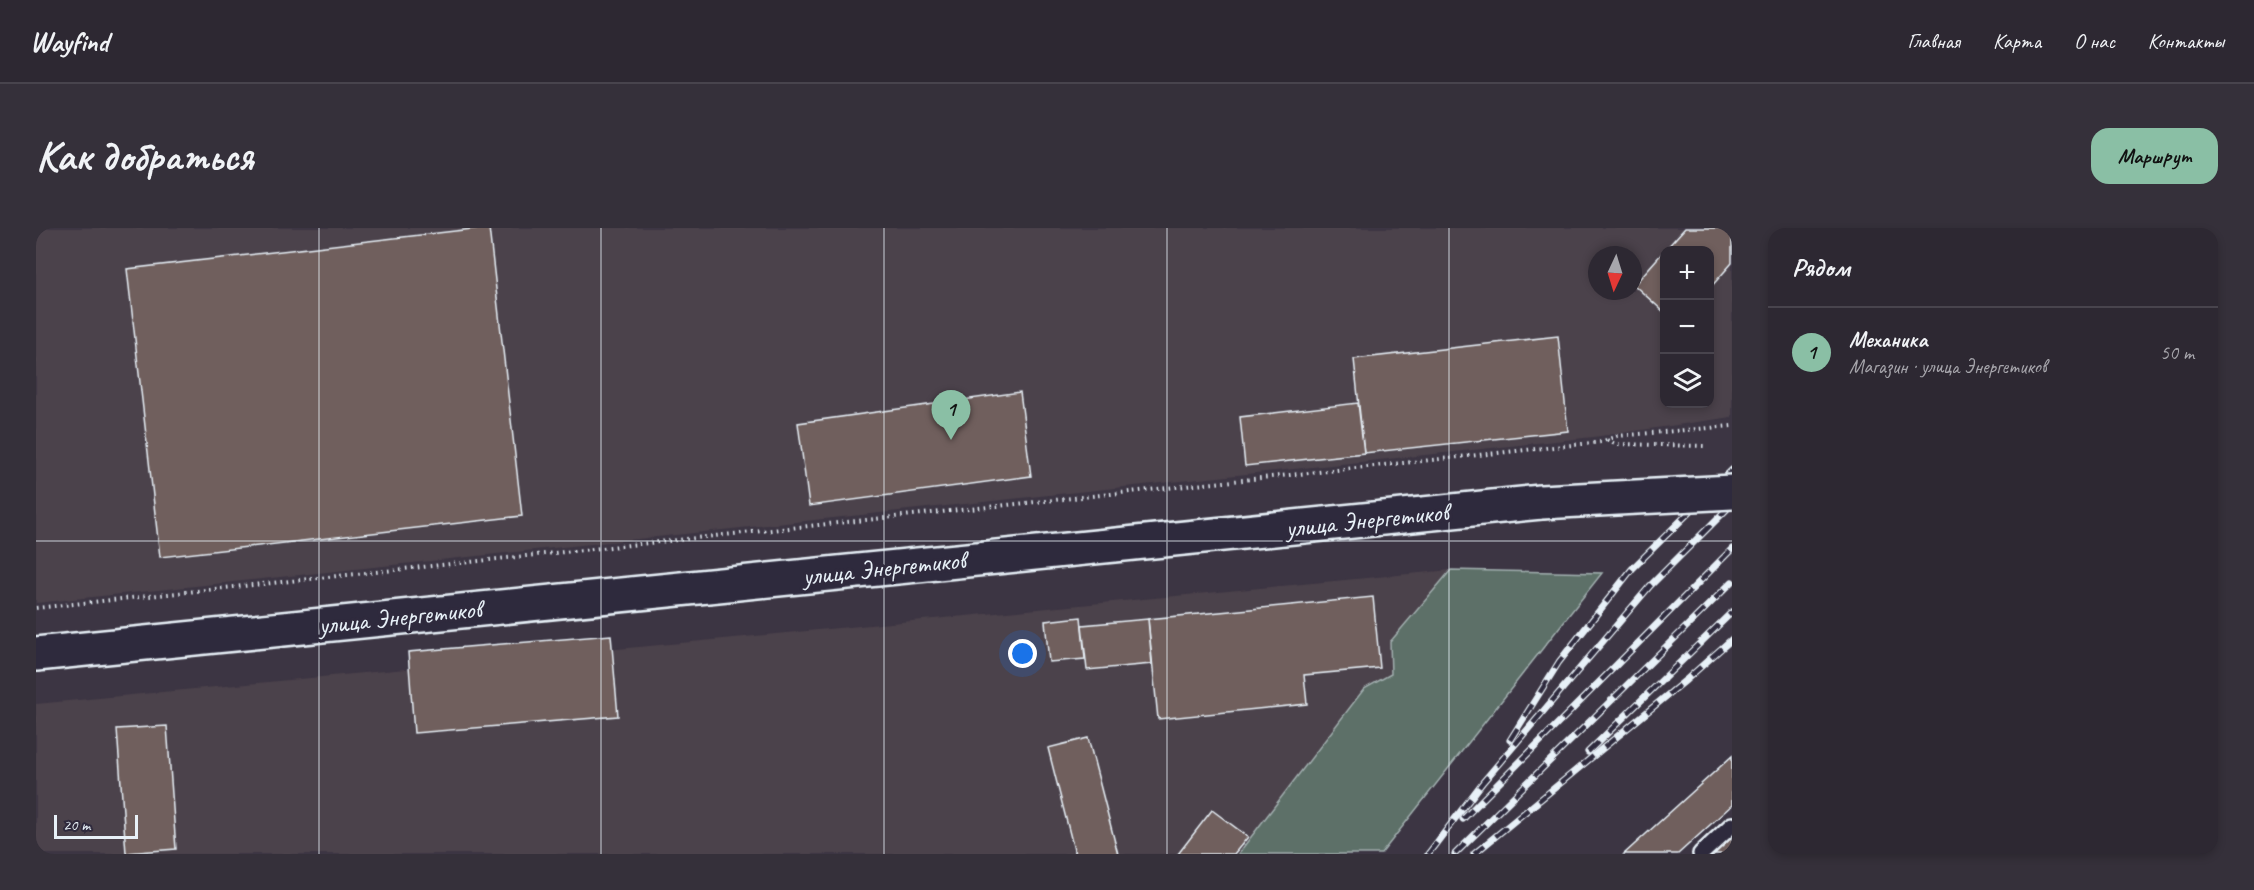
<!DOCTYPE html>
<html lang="ru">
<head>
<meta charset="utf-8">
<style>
	body { margin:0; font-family:Caveat,sans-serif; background:#35303a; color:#f1f3f6 }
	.controls { position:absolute; right:18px; top:18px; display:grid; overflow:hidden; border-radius:12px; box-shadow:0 3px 9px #0003 }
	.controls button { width:54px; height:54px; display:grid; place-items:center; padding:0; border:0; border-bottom:2px solid #48444d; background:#2d2832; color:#f1f3f6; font:30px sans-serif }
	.compass { position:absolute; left:1552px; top:18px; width:54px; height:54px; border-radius:50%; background:#2d2832; box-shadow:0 3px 9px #0003; rotate:184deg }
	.scale { position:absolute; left:18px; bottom:15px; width:84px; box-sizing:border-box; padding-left:6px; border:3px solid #e8f1f8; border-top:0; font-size:16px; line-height:21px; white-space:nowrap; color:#e8f1f8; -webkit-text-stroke:4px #2f2a3d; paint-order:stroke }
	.you { position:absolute; left:987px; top:426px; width:21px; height:21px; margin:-15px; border:4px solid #fff; border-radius:50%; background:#1a73e8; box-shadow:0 0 0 9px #1a73e833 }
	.badge { display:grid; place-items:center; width:39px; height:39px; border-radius:50%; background:#8abfa5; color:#111; font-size:20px; font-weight:700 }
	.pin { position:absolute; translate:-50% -50px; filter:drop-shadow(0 2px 3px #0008) }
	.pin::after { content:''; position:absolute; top:32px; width:21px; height:18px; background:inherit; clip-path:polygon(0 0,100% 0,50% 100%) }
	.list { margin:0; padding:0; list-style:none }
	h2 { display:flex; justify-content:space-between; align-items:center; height:78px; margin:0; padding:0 24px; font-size:26px }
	h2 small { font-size:20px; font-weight:400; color:#a7a6ac }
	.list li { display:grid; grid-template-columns:39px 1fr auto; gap:18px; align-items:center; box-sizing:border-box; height:90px; padding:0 24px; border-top:2px solid #48444d }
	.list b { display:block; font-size:22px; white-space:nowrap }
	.list p { margin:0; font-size:20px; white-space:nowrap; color:#a7a6ac }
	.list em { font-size:20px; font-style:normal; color:#a7a6ac }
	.icon { flex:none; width:33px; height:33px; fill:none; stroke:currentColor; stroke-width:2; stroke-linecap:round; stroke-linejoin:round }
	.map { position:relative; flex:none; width:1696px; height:626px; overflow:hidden; border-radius:18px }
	header { display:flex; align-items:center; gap:36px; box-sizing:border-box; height:84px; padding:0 30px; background:#2d2832; border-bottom:2px solid #48444d }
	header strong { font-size:28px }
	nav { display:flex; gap:33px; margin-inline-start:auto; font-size:21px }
	.intro { display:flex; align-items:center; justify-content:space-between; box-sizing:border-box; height:144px; padding:0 36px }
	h1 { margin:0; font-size:42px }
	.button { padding:15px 27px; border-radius:18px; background:#8abfa5; color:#111; font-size:21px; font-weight:700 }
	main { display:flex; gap:36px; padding:0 36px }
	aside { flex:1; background:#2d2832; border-radius:18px; box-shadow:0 3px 9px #0003 }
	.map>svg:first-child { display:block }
</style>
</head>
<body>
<header>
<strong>Wayfind</strong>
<nav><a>Главная</a><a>Карта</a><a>О нас</a><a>Контакты</a></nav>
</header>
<div class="intro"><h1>Как добраться</h1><a class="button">Маршрут</a></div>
<main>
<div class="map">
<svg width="1696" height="626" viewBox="0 0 1696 626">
	<rect width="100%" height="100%" fill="#3c3543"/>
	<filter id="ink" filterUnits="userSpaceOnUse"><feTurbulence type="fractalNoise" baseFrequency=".0167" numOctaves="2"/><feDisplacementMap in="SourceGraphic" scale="12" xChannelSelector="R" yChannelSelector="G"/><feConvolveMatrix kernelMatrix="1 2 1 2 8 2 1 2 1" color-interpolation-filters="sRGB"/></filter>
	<g filter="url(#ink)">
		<g fill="#4c424b" fill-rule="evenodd">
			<path d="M0,0H1696V189L1557,209L0,375ZM1628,22H1674V176H1628ZM1561,27H1597V63H1561Z"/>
			<path d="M1415,342L1354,414L1355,446L1328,461L1202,626H0V476Z"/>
		</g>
		<path fill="#5d6f67" stroke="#a2b0b0" stroke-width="1.5" d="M1415,342L1566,345L1345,626H1202L1328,461L1355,446L1354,414Z"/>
		<g fill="#705f5d" stroke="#e8f1f8" stroke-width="1.5">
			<path d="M445,0H453L486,288L124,329L91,41Z"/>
			<path d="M1649,0H1691L1696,5V35L1674,60V22H1629Z"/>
			<path d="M1628,23V84L1598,57Z"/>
			<path d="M1522,108L1532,203L1328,225L1318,131Z"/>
			<path d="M984,164L995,248L773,278L762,195Z"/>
			<path d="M1322,175L1328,225L1209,238L1204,189Z"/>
			<path d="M1337,369L1344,440L1268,447L1271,476L1122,491L1112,391Z"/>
			<path d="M1045,389L1049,431L1013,434L1009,393Z"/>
			<path d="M1112,391L1116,436L1051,442L1046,397Z"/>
			<path d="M575,407L582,488L378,505L372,424Z"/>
			<path d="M131,498L140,621L90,625L81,501Z"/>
			<path d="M1052,510L1082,626H1039L1012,520Z"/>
			<path d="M1696,528V577L1642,626H1588Z"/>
			<path d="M1176,582L1212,609L1198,626H1142Z"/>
			<path d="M1696,609V626H1677Z"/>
		</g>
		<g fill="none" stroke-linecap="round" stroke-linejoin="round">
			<defs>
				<path id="lane" d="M1665,626L1696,597"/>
				<path id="secondary" d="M0,426L1505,274"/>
			</defs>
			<use href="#lane" stroke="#e8f1f8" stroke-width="20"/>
			<use href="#secondary" stroke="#e8f1f8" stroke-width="38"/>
			<g stroke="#e8f1f8" stroke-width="4" stroke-dasharray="1.5 4.5" stroke-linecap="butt">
				<path d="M1571,212L1579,216L1668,218"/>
				<path d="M0,380L1565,214L1581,208L1696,198"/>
			</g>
			<use href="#lane" stroke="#2f2a3d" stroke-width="15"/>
			<use href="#secondary" stroke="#2f2a3d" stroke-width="33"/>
			<defs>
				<g id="rail">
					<path d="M1474,512L1523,434L1596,341L1696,242"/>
					<path d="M1552,524L1696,384"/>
					<path d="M1427,591L1696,321"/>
					<path d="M1392,626L1447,554L1614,358L1696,276"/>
					<path d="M1419,626L1696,354"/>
					<path d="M1438,626L1650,452L1696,411"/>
				</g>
			</defs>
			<use href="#rail" stroke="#e8f1f8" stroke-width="7"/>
			<use href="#rail" stroke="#2f2a3d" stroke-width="4.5" stroke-dasharray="14" stroke-linecap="butt"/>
			<defs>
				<path id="secondary-bridge" d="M1505,274L1696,264"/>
			</defs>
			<use href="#secondary-bridge" stroke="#e8f1f8" stroke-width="38" stroke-linecap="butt"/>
			<use href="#secondary-bridge" stroke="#2f2a3d" stroke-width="33"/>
		</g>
	</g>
	<path fill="none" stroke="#e8f1f8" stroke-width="1.5" stroke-opacity="0.55" d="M283,0V626M565,0V626M848,0V626M1131,0V626M1413,0V626M0,313H1696"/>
	<g text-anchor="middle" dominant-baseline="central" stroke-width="6" stroke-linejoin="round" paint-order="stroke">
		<g font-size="26" fill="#e8f1f8" stroke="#2f2a3d">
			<text transform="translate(1331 292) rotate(-6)">улица Энергетиков</text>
			<text transform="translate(848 340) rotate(-6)">улица Энергетиков</text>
			<text transform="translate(364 389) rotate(-6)">улица Энергетиков</text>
		</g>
	</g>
</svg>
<div class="controls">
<button>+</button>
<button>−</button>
<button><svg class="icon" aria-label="layers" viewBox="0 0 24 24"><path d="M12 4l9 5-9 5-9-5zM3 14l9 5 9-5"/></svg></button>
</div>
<svg class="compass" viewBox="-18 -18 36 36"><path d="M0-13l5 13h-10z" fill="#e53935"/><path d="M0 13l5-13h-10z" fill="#a7a6ac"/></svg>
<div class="scale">20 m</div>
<div class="you"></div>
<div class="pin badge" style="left:915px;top:212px">1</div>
</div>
<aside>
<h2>Рядом<small></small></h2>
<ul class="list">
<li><span class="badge">1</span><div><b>Механика</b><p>Магазин · улица Энергетиков</p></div><em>50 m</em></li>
</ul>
</aside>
</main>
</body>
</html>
